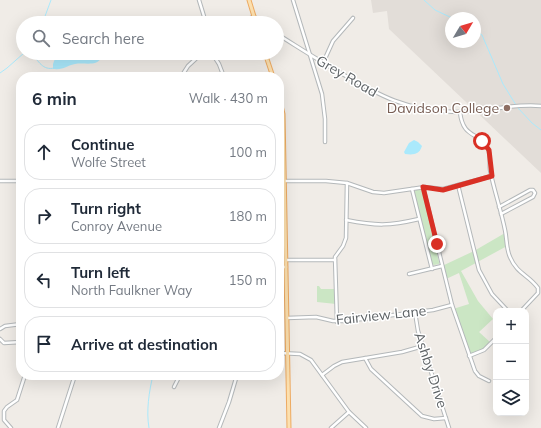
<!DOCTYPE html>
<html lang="en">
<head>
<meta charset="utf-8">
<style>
	body { margin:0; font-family:Mulish,sans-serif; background:#f2f2f3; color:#1f2937 }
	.controls { position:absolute; right:12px; bottom:12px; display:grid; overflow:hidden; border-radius:8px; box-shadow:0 4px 16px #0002 }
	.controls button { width:36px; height:36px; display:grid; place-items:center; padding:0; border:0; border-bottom:1px solid #e0e1e3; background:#fff; color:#1f2937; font:20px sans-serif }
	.compass { position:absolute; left:445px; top:12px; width:36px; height:36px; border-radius:50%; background:#fff; box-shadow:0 4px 16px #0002; rotate:52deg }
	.stop { position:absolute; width:12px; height:12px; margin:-9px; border:3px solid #d93025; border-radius:50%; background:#fff }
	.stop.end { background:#d93025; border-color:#fff; box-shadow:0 1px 4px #0008 }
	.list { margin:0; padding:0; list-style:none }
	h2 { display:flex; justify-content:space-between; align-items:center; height:52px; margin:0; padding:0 16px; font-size:17px }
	h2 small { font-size:13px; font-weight:400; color:#747a83 }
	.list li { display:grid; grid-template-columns:26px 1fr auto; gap:12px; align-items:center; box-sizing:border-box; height:56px; margin:0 8px 8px; padding:0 8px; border:1px solid #e0e1e3; border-radius:16px }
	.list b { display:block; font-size:15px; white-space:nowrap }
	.list p { margin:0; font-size:13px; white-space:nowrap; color:#747a83 }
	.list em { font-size:13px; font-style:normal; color:#747a83 }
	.icon { flex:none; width:22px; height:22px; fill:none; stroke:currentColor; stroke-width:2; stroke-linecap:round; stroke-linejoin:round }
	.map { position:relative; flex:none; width:541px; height:428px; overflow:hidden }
	.search { position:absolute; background:#fff; box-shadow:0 4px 16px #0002; left:16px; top:16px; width:268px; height:44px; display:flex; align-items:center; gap:10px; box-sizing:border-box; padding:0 14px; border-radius:22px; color:#747a83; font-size:15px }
	.panel { position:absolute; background:#fff; box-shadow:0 4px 16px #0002; left:16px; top:72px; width:268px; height:308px; border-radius:16px }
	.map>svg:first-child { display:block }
</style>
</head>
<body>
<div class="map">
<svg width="541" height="428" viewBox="0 0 541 428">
	<rect width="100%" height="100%" fill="#f0ece7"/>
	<path fill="#e2ddd8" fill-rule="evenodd" d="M371,0H541V173L389,29L387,11L373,13ZM451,18H475V42H451Z"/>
	<g fill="#cbe6c4">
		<path d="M420,189L422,192L439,262V264L434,265L432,264L414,192L416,190Z"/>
		<path d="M505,233L507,246L461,271L478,301L493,319L479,332L491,343L486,348L469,355L453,309L469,304L459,273L446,279L442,266L474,251Z"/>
		<path d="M317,286H319L321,289H336V304L317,302Z"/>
	</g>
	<g fill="#aae9fc">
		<path d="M57,53C69,53 93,50 101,58C96,67 84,62 75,64C65,66 65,70 53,69V64Z"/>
		<path d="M414,140L418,142L422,146C419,155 413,155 405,154L404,152L409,143Z"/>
	</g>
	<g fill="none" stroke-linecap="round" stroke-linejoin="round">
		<g stroke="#aae9fc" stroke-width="1">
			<path d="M424,0L435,10L452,18"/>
			<path d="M41,23L44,19L51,0"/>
			<path d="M475,30L482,35L503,84L516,105"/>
			<path d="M32,53C38,61 43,71 54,68"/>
			<path d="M0,73L7,68L24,53"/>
			<path d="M518,108L532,123L541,130"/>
			<path d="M149,428C146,411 149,392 153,375"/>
		</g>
		<defs>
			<g id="minor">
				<path d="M199,0L206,23"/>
				<path d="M293,0L322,94L325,119V142"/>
				<path d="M255,20L260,23"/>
				<path d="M243,23L254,16"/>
				<path d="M277,34C298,47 318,60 339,72C380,96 407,111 456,112C484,112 513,103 541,106"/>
				<path d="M212,53L219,64L224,77"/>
				<path d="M323,63L333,41L353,18"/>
				<path d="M181,77L188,66L202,53"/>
				<path d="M460,112C463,140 480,131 488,149C491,156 489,163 490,170C494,190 501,210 505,230C507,239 506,248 510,257C517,274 529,275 538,288V293L521,311"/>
				<path d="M0,181H21"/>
				<path d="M284,181H326L347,183L373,192L384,193L425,187L443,189L492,176"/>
				<path d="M458,185L479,270L492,294L508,311"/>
				<path d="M423,187L452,305L475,371L479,376L489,381"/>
				<path d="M412,189L432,269"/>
				<path d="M499,207L530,190H533L535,193L533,197L501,214"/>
				<path d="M346,220C377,226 389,226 419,219"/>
				<path d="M286,260H335"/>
				<path d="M279,267H286"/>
				<path d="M409,274L442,266"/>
				<path d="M415,312L418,331L449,428"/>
				<path d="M287,318L316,317L333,321H346L433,310L452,305"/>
				<path d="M337,322L335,257L343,246L346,238L347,183"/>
				<path d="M0,329L5,326L21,324"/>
				<path d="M0,339L4,343L21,342"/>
				<path d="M279,353L300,354L311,360L349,412L366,428"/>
				<path d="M469,356L484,350L496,338"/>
				<path d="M365,358L371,369L422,416L434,419L446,418"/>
				<path d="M322,375L334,366L342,362L402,352L423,346"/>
				<path d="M174,387L180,375"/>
				<path d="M11,428L4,420V411L7,407L17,400L25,375"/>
				<path d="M58,428L75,375"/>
				<path d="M219,428L229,402L237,375"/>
				<path d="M331,428L349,412"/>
			</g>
			<g id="major">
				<path d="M249,0L256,23"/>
				<path d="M265,53L273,77"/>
				<path d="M279,97L283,114L289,428"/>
			</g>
		</defs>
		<use href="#minor" stroke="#b4b8ba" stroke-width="4.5"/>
		<use href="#major" stroke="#edaa62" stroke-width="5"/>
		<use href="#minor" stroke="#fff" stroke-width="2.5"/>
		<use href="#major" stroke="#fce0af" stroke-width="3"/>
	</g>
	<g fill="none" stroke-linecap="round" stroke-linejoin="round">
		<path stroke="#d93025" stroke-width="5" d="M437,244L423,187L443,190L492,176L489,150L482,141"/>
	</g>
	<circle fill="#8d6e63" stroke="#fff" stroke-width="1.5" cx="507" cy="108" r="4"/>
	<g text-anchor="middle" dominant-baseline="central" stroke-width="3" stroke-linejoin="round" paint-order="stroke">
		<g font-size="14" fill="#5e6366" stroke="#fff">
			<text transform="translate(347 76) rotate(30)">Grey Road</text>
			<text transform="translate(381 315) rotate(-6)">Fairview Lane</text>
			<text transform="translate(431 370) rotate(72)">Ashby Drive</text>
		</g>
		<g font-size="14" fill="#785e54" stroke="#fff" text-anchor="end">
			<text x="499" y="108">Davidson College</text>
		</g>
	</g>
</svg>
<div class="controls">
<button>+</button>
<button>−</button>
<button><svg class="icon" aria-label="layers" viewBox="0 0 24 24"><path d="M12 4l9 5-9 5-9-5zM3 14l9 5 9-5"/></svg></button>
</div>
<svg class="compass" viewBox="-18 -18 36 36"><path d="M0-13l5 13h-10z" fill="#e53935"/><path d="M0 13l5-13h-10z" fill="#747a83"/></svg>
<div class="stop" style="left:482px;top:141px"></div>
<div class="stop end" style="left:437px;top:244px"></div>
<div class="search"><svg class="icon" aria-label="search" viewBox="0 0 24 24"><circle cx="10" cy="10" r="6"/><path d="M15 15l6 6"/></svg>Search here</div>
<section class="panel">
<h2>6 min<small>Walk · 430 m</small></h2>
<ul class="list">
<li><svg class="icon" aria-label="ahead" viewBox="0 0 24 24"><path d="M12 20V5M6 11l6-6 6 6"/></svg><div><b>Continue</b><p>Wolfe Street</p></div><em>100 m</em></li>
<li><svg class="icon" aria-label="right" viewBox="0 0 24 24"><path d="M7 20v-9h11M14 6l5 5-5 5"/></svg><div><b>Turn right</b><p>Conroy Avenue</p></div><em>180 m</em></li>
<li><svg class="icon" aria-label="left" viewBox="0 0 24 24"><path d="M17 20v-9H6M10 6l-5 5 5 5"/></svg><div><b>Turn left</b><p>North Faulkner Way</p></div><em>150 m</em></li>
<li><svg class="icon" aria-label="arrive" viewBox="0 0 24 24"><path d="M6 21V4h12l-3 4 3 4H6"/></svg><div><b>Arrive at destination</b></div></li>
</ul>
</section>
</div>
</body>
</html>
